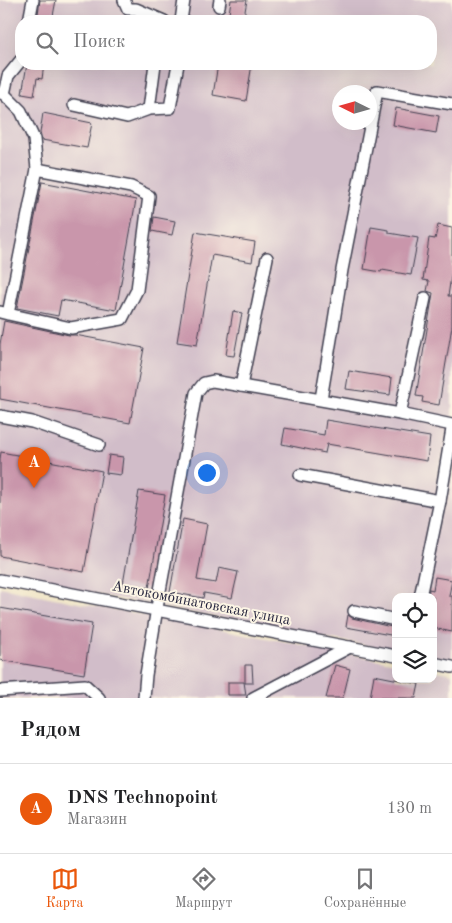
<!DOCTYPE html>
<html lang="ru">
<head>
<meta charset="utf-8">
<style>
	body { margin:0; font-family:"Old Standard TT",serif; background:#f6f6f6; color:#202124 }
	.controls { position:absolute; right:15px; bottom:15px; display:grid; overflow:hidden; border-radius:10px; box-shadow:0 5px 20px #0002 }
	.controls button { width:45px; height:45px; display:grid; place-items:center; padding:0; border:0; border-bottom:1px solid #e0e0e0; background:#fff; color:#202124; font:25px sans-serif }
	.compass { position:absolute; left:332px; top:85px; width:45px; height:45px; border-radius:50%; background:#fff; box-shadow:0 5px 20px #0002; rotate:275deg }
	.you { position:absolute; left:206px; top:472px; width:18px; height:18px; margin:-12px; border:4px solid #fff; border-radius:50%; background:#1a73e8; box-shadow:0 0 0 8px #1a73e833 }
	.badge { display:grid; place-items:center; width:32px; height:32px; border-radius:50%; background:#ea580c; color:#fff; font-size:16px; font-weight:700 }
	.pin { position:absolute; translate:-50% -41px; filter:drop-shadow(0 1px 2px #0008) }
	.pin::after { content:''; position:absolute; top:26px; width:18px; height:15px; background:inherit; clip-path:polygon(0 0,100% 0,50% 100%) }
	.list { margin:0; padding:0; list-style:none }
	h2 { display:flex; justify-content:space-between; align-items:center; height:65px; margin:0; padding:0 20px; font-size:21px }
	h2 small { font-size:16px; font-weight:400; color:#757577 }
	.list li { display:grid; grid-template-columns:32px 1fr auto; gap:15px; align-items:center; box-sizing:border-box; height:90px; padding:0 20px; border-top:1px solid #e0e0e0 }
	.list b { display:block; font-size:19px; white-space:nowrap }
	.list p { margin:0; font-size:16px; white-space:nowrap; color:#757577 }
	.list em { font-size:16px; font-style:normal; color:#757577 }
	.icon { flex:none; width:28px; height:28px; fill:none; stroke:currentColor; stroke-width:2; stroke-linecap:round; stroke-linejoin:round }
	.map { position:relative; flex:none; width:452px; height:698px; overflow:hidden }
	.search { position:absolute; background:#fff; box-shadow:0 5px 20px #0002; left:15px; right:15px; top:15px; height:55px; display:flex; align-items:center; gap:12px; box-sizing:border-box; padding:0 18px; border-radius:20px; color:#757577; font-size:19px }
	.sheet { height:155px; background:#fff }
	nav { display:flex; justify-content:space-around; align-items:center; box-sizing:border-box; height:70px; border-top:1px solid #e0e0e0; background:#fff; font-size:14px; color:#757577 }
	nav a { display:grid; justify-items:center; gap:2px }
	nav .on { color:#ea580c }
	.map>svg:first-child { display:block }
</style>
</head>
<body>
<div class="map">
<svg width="452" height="698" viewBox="0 0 452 698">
	<rect width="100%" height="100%" fill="#fcf5e5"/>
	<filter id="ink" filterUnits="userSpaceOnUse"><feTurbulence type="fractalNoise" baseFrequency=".02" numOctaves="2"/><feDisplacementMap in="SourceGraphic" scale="10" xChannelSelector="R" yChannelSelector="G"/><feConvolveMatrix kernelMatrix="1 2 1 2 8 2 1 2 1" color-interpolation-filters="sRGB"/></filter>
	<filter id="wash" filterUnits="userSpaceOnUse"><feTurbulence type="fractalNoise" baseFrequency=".0096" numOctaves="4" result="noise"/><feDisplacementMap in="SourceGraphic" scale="20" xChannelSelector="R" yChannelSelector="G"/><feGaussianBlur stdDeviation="1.12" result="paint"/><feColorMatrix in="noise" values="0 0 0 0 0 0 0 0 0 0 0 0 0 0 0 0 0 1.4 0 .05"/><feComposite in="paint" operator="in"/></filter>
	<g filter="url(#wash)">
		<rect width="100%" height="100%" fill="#f0e5c7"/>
		<g fill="#d1bdc9" fill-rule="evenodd">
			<path d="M0,0H452V662L433,659V597H396V651L0,576ZM21,21H431V64H21ZM340,92H370V122H340Z"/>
			<path d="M0,587L83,604L204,626L396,663V679H433V670L452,674V698H0Z"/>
		</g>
		<g id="blocks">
			<g fill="#c996ab">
				<path d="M40,0H56L52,21H37Z"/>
				<path d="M231,0H247L244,17H247L246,21H225L226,14H229Z"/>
				<path d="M27,64H44L42,79L37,78L34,96L22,94Z"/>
				<path d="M218,64H252L246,101L213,95Z"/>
				<path d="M396,108L439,116L436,133L393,125Z"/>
				<path d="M43,113L92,123L87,148L42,140L40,133Z"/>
				<path d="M42,182L136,200L116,310L61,300L58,316L17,308Z"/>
				<path d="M154,217L175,221L172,235L152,231Z"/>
				<path d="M438,225L452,228V270L448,296H452V326L439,405L422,402L423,397L416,396L433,293L427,291L429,281L423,280L429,238L435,239Z"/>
				<path d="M371,227L389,230V233L418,238L411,275L382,270L381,272L364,269Z"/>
				<path d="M195,232L255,242L252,262L212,255L197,345L177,342Z"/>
				<path d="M233,311L242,313L234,356L226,355Z"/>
				<path d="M4,321L69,335H75L144,348L130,423L0,399V344Z"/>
				<path d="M349,371L392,378L390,395L346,389Z"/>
				<path d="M326,420L430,437L427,461L327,444L325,453L282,444L285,428L324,435Z"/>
				<path d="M1,452L102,471L84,572L0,556V459Z"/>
				<path d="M109,455L123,457L121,475L106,473Z"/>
				<path d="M139,491L165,495L149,588L123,584Z"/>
				<path d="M183,519L207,524L197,580L216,583L219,568L238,572L232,598L204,593L203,598L170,592Z"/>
				<path d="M435,577L452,580L449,596H452V632L433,628V597H428L429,589L433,590Z"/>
				<path d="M0,608L92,624L84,674L0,660Z"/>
				<path d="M348,615L352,618L396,628V636L346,627Z"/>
				<path d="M245,665H252L253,683H245Z"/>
				<path d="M335,665L350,669L343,698H326Z"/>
				<path d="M374,675L419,684L416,698H370Z"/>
				<path d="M228,682H244L246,695H228Z"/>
			</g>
		</g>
	</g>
	<g filter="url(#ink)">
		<use href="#blocks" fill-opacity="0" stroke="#413f50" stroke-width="1"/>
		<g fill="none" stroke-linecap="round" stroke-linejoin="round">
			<defs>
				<g id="minor">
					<path d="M124,0L128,9H136L164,21"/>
					<path d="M219,6L220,0"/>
					<path d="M29,21L33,0"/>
					<path d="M181,21L184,0"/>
					<path d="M0,93L4,94L21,111L34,139L37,169"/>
					<path d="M4,94L8,76L21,60"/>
					<path d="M74,105L127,117L149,109L155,64"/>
					<path d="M149,109L170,108L178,64"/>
					<path d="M0,312L8,314L71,328L122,319L137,290L149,196L131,187L37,169L8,314"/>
					<path d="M241,386L267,258"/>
					<path d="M321,399L333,327L342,270L377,91L452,104"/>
					<path d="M400,414L425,298"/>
					<path d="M0,416L32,422L99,445"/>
					<path d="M300,475L440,501"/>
					<path d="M0,580L396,656"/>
					<path d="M420,597L440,501L452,429"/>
					<path d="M354,611L396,620"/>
					<path d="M433,663L452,667"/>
					<path d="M0,691L85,685L99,698"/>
					<path d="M144,698L146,675L159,596L196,393L204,383L213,381L400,414L452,425"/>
					<path d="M253,698L350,647"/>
				</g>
			</defs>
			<use href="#minor" stroke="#413f50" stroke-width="14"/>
			<use href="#minor" stroke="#fff" stroke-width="11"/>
		</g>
	</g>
	<g text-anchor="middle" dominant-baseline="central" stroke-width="4" stroke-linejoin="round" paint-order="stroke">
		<g font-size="15" fill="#22223b" stroke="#fcf5e5">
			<text transform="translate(201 604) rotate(11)">Автокомбинатовская улица</text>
		</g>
	</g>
</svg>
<div class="controls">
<button><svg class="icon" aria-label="locate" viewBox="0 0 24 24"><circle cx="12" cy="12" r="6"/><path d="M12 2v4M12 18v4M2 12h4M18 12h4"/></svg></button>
<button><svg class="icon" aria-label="layers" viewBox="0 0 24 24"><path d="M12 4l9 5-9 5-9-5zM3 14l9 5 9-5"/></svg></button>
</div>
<svg class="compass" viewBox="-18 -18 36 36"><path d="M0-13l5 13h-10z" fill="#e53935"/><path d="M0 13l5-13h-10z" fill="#757577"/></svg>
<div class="you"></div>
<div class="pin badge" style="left:34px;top:488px">A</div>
<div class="search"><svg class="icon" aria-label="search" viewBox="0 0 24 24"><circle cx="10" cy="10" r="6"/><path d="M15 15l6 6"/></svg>Поиск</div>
</div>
<section class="sheet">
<h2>Рядом<small></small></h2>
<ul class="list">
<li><span class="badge">A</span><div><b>DNS Technopoint</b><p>Магазин</p></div><em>130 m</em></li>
</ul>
</section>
<nav>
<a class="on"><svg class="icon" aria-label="map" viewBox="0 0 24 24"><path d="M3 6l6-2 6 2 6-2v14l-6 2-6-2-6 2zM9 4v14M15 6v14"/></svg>Карта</a>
<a><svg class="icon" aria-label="directions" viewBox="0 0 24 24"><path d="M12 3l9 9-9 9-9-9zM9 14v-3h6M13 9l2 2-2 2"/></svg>Маршрут</a>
<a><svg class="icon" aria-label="saved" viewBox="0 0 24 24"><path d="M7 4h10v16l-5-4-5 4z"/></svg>Сохранённые</a>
</nav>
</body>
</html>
